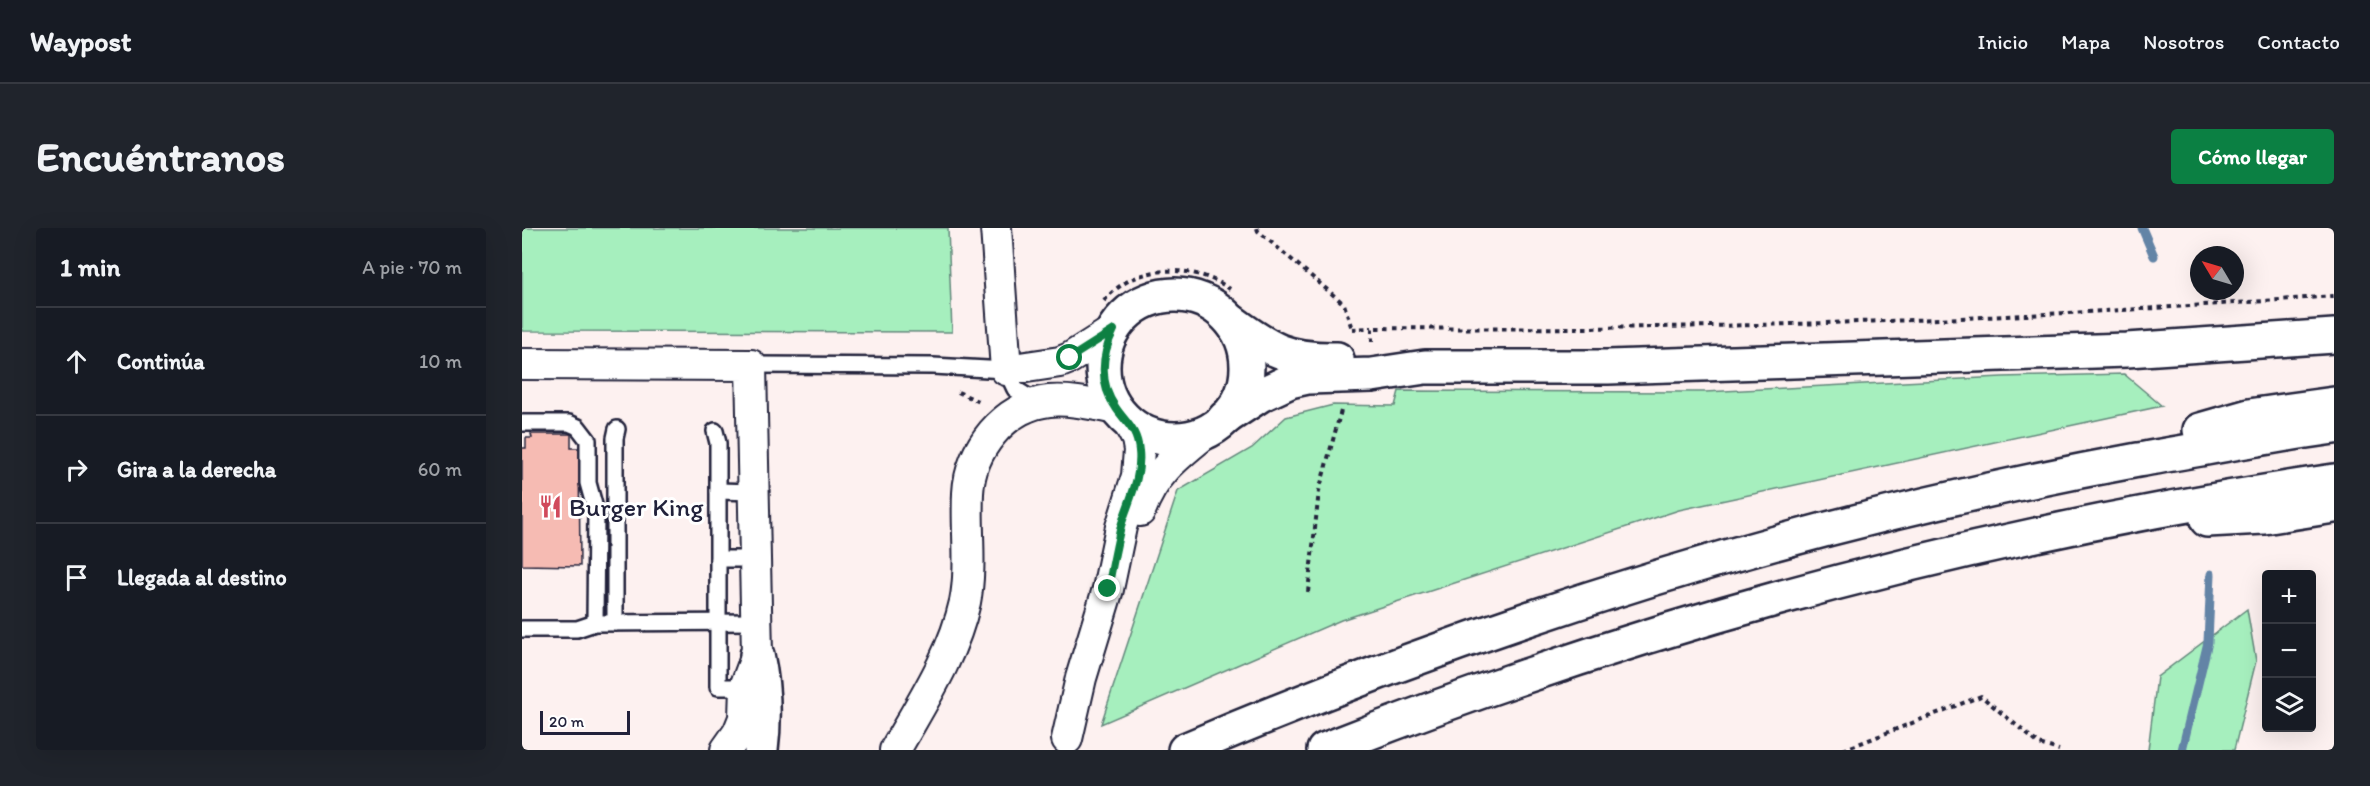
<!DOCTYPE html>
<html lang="es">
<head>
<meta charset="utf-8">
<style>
	body { margin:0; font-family:Itim,sans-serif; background:#20242c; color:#f1f3f6 }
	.controls { position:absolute; right:18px; bottom:18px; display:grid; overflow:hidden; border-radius:6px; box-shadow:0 6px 24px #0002 }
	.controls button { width:54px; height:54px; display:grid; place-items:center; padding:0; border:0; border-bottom:2px solid #363941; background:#171b24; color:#f1f3f6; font:30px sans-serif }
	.compass { position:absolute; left:1668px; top:18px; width:54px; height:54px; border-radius:50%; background:#171b24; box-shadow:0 6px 24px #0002; rotate:308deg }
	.scale { position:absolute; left:18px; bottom:15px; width:90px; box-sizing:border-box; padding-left:6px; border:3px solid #22223b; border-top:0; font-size:16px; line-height:21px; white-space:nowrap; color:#22223b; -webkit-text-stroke:4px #fff; paint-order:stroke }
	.stop { position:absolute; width:18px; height:18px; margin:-14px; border:4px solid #0b8043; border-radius:50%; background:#fff }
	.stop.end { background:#0b8043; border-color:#fff; box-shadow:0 2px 6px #0008 }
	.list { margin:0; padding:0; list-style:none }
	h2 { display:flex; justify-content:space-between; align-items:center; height:78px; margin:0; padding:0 24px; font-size:26px }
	h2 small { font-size:20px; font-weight:400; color:#9ea1a6 }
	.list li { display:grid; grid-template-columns:39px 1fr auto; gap:18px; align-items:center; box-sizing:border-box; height:108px; padding:0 24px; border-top:2px solid #363941 }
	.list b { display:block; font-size:22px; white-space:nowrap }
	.list em { font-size:20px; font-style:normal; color:#9ea1a6 }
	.icon { flex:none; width:33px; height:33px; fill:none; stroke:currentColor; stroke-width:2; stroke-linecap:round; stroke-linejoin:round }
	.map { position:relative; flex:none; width:1812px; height:522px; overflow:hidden; border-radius:6px }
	header { display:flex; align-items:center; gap:36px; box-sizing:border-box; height:84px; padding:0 30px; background:#171b24; border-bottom:2px solid #363941 }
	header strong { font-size:28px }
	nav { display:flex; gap:33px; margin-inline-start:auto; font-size:21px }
	.intro { display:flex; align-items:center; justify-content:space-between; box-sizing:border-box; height:144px; padding:0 36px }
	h1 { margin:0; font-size:42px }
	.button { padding:15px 27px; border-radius:6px; background:#0b8043; color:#fff; font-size:21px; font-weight:700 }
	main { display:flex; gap:36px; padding:0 36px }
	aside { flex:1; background:#171b24; border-radius:6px; box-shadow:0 6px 24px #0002 }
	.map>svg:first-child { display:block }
</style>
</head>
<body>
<header>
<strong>Waypost</strong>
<nav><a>Inicio</a><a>Mapa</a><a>Nosotros</a><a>Contacto</a></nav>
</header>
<div class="intro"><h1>Encuéntranos</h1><a class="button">Cómo llegar</a></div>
<main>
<aside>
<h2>1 min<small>A pie · 70 m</small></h2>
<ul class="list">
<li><svg class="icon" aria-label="ahead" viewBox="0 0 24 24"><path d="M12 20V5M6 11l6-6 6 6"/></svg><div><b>Continúa</b></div><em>10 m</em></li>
<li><svg class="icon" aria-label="right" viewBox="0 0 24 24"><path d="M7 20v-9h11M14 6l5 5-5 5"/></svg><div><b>Gira a la derecha</b></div><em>60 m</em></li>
<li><svg class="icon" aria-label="arrive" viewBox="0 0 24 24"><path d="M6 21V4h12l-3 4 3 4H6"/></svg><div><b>Llegada al destino</b></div></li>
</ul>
</aside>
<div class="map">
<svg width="1812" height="522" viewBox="0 0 1812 522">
	<rect width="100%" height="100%" fill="#fdf1f0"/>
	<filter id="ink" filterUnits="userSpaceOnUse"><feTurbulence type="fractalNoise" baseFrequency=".0167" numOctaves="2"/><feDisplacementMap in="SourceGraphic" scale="12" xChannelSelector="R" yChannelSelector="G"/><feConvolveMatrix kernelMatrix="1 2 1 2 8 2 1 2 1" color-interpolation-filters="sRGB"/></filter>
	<g filter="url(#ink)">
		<g fill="#a6efbe" stroke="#64887c" stroke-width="1.5">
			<path d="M0,0H426L430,104L0,103Z"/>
			<path d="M1602,146L1640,178L1157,282L819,392L579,496L656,263L730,220L764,189L811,177L873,178L877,163L1183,164L1480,149Z"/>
			<path d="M1725,381L1734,433L1712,522H1626L1635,449Z"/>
		</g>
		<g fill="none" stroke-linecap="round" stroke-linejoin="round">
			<g stroke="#6484a6" stroke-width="9">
				<path d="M1620,0L1632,28"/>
				<path d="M1660,522L1686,414L1689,346"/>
			</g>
		</g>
		<path fill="#f6bbb3" stroke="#22223b" stroke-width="1.5" d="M9,206H49V220H57L58,338L0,337V220H4V210H10Z"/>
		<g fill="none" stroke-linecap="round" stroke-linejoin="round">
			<defs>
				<g id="service">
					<path d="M229,137L411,138L484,142L493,161L516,175"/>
					<path d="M0,195H47L56,199L66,212V255L74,284L73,395"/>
					<path d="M193,203L196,215V459H223"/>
					<path d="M196,263L232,264"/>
					<path d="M196,331H233"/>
					<path d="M93,395V210L95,201"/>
					<path d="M0,401H55L73,395L234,394"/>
				</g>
				<g id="minor">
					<path d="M474,0L484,142L538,134L548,130L592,102"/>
					<path d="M0,136L229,137L235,427L223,459L222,490L216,505L204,522"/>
					<path d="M618,283C633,242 659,225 692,198"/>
					<path d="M545,511L559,450L586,361L599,299L615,248L617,222L615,211L605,192"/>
					<path d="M373,522C400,474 431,428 443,374C450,339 444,301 446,265C448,222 482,178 527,173C549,171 573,177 595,181"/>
				</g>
				<g id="tertiary">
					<circle cx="653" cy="139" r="72"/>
					<path d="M709,93C748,122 765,132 815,131"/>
					<path d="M703,190L738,167L768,153L786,149L850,147L903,139H1086L1605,122L1812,108"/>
				</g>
				<g id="trunk">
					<path d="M1678,202L1727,188L1812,176"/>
					<path d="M1685,292L1742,289L1812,278"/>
					<path d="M663,522C970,391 1288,292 1616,232C1681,221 1746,208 1812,199"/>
					<path d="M802,522C1127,394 1466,304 1812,253"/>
				</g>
				<path id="motorway" d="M235,427C242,459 243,489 239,522"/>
			</defs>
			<use href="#service" stroke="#22223b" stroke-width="20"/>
			<use href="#minor" stroke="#22223b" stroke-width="34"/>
			<use href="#tertiary" stroke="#22223b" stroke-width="38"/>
			<use href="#trunk" stroke="#22223b" stroke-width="38"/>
			<use href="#motorway" stroke="#22223b" stroke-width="38"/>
			<g stroke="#22223b" stroke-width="4" stroke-dasharray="4.5 4.5" stroke-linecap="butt">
				<path d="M735,0L736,3L822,76L830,101"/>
				<path d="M582,73C613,35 670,35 708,61"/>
				<path d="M830,101L850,100"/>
				<path d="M850,114V100C1171,103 1492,92 1812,68"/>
				<path d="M436,164L458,174"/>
				<path d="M786,364L797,263L820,179"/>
				<path d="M1321,522L1459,468L1517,516L1537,522"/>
			</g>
			<use href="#service" stroke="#fff" stroke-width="15"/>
			<use href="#minor" stroke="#fff" stroke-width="30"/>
			<use href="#tertiary" stroke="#fff" stroke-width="33"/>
			<use href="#trunk" stroke="#fff" stroke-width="33"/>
			<use href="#motorway" stroke="#fff" stroke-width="33"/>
		</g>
	</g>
	<g fill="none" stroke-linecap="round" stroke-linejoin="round" filter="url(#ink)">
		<path stroke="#0b8043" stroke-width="8" d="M548,130L592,102C579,127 577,156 594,180C604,195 615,201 617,223C620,249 606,274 599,298C594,319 590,340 586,361"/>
	</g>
	<defs>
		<symbol id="restaurant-bare" viewBox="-9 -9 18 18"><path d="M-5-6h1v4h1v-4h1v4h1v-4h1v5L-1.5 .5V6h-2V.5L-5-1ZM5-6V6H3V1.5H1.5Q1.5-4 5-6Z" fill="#d1495b" stroke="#fff" stroke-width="2.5" paint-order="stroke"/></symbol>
	</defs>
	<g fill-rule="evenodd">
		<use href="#restaurant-bare" x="12" y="262" width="33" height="33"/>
	</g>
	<g text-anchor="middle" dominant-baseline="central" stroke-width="6" stroke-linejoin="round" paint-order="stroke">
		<g font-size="26" fill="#22223b" stroke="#fff" text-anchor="start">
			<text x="47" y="279">Burger King</text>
		</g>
	</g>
</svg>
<div class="controls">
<button>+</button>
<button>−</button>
<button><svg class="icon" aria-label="layers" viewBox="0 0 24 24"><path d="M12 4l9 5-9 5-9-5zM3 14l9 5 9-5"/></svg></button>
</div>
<svg class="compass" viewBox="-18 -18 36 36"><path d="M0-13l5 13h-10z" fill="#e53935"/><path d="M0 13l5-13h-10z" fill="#9ea1a6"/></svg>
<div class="scale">20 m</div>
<div class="stop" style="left:548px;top:130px"></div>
<div class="stop end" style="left:586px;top:361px"></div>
</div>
</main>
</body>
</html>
